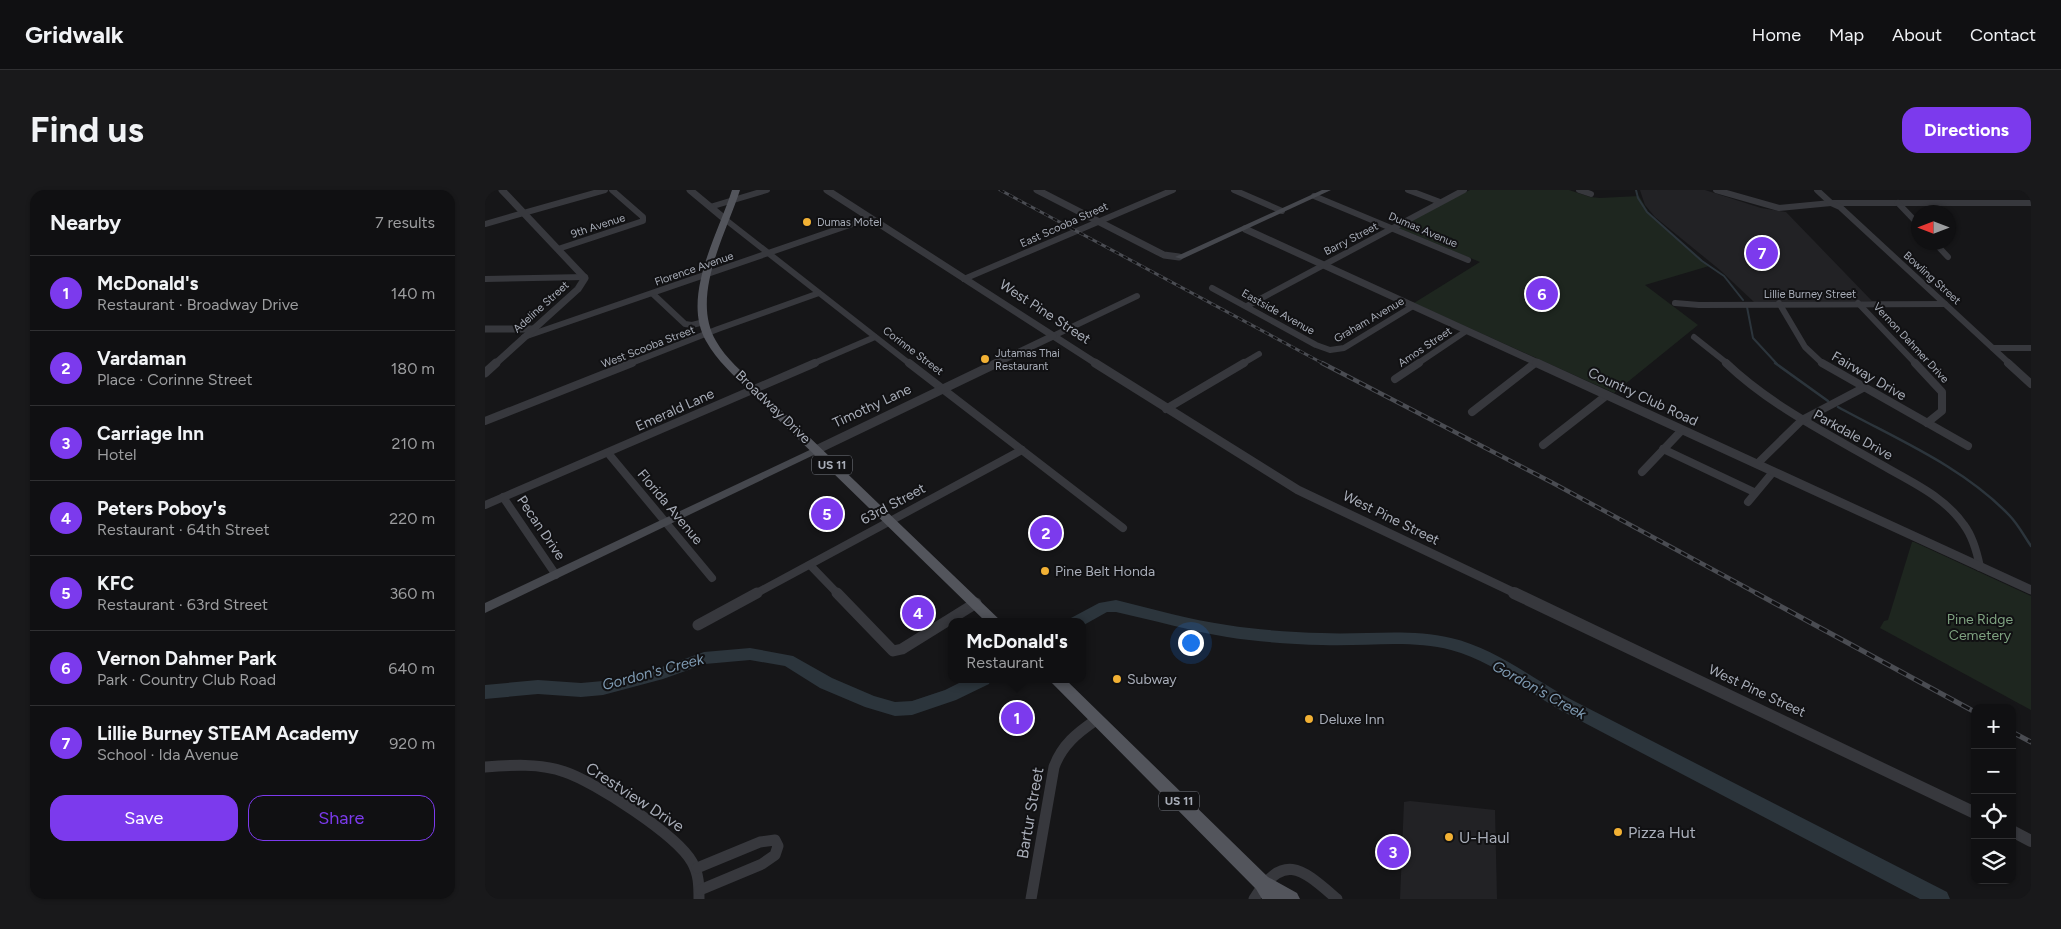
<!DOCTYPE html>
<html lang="en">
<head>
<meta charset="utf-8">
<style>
	body { margin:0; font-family:Figtree,sans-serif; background:#19191b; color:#f1f3f6 }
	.controls { position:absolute; right:15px; bottom:15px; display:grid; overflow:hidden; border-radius:10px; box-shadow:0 1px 4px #0004 }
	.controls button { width:45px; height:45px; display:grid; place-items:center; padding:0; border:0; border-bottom:1px solid #303032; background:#101012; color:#f1f3f6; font:25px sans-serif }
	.compass { position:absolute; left:1426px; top:15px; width:45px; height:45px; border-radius:50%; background:#101012; box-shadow:0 1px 4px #0004; rotate:270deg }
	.you { position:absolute; left:705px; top:452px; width:18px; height:18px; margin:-12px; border:4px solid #fff; border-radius:50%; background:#1a73e8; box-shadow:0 0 0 8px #1a73e833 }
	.badge { display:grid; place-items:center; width:32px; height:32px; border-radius:50%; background:#7c3aed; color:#fff; font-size:16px; font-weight:700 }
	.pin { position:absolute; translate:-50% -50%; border:2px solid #fff; box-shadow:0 1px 5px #0006 }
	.popup { position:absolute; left:463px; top:428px; width:138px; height:65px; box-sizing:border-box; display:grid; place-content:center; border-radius:10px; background:#101012; filter:drop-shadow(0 1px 4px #0005); font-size:16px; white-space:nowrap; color:#9c9d9f }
	.popup b { font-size:19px; color:#f1f3f6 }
	.popup::after { content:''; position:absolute; left:50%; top:100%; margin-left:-10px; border:10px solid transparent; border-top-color:#101012 }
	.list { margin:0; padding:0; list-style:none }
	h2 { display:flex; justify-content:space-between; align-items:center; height:65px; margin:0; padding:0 20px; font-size:21px }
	h2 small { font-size:16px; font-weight:400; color:#9c9d9f }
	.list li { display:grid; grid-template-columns:32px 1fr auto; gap:15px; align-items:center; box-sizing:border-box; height:75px; padding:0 20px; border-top:1px solid #303032 }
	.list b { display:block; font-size:19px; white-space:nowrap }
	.list p { margin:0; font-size:16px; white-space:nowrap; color:#9c9d9f }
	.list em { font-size:16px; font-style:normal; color:#9c9d9f }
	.actions { display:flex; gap:10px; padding:15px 20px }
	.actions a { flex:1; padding:11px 0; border:1px solid #7c3aed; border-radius:15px; text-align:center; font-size:18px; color:#7c3aed }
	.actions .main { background:#7c3aed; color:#fff }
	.icon { flex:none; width:28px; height:28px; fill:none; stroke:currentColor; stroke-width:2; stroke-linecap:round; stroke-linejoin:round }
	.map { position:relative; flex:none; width:1546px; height:709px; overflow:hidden; border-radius:15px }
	header { display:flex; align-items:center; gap:30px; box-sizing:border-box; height:70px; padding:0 25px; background:#101012; border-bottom:1px solid #303032 }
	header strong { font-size:24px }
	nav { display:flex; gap:28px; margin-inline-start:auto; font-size:18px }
	.intro { display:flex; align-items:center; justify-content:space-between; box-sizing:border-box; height:120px; padding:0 30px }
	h1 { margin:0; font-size:35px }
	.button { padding:12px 22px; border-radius:15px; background:#7c3aed; color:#fff; font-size:18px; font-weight:700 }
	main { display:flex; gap:30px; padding:0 30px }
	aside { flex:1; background:#101012; border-radius:15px; box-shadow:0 1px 4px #0004 }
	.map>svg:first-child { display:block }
</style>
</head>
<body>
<header>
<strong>Gridwalk</strong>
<nav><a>Home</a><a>Map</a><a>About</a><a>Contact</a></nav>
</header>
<div class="intro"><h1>Find us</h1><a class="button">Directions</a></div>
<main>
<aside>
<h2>Nearby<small>7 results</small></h2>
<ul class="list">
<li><span class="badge">1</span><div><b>McDonald's</b><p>Restaurant · Broadway Drive</p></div><em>140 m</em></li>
<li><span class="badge">2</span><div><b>Vardaman</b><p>Place · Corinne Street</p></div><em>180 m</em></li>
<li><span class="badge">3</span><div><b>Carriage Inn</b><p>Hotel</p></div><em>210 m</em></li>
<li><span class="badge">4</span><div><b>Peters Poboy's</b><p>Restaurant · 64th Street</p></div><em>220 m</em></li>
<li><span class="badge">5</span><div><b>KFC</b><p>Restaurant · 63rd Street</p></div><em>360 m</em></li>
<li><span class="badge">6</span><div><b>Vernon Dahmer Park</b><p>Park · Country Club Road</p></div><em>640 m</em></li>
<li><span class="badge">7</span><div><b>Lillie Burney STEAM Academy</b><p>School · Ida Avenue</p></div><em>920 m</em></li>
</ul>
<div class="actions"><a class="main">Save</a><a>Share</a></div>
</aside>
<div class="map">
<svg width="1546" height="709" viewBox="0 0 1546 709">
	<rect width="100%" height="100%" fill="#161618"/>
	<g fill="#222225">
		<path d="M1155,0H1220L1276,18L1301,22L1387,111L1269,112L1235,80L1170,27L1160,15Z"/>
		<path d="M925,611L1010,620L1012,709H915L919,612Z"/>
	</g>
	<g fill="#1e261f">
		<path d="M985,0H1084L1105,7L1115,8L1154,6L1165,25L1224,76L1160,95L1213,135L1129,203L929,113L995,72L911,37Z"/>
		<path d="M1427,352H1429L1546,406V520L1395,438L1399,431L1403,430Z"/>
	</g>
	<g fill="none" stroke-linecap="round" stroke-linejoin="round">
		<g stroke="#2c353c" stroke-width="2">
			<path d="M1151,0L1153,8L1162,22L1217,71L1239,86L1258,110"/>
			<path d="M1262,117L1268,148L1292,174"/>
		</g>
		<g stroke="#2c353c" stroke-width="2.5">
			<path d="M1290,173L1343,211"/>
			<path d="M1353,217C1411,249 1477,276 1524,325C1533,334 1539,346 1546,356"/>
		</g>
		<g fill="#2c353c" fill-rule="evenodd">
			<path d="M631,410C668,419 705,430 742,435C773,440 806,442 837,443C880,445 924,438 966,448C1010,458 1048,489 1087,510L1462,702L1465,709H1435L1075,520C1040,500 1006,470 966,460C924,449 879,457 837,455C806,454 773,452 742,447C705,441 668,430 631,422H622L597,436V432H584L586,428L614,413Z"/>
			<path d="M265,458L308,466L347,488L389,506L410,512L427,511L460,500L482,489H506L504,494L471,510L427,525L410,526L380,517L335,498L300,476L265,470L220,474L178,489L118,505L96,507L53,504L0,509V495L53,490L96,493L118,491L177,477L219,462Z"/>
		</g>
		<g stroke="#37383d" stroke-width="6">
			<path d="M749,0L797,21"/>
			<path d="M923,0L955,12"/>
			<path d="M1094,0L1106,4"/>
			<path d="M1231,0L1294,18L1346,13H1546"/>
			<path d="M1332,0L1346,13L1355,17L1525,174"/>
			<path d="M829,6L983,70"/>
			<path d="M1413,13L1434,35"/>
			<path d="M225,17L282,0"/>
			<path d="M241,30L425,174"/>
			<path d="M0,34L120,0"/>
			<path d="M1449,52L1463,67"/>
			<path d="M73,59L158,31V27L127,0"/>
			<path d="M0,89L100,87"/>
			<path d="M479,89L688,0"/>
			<path d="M727,98L831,155L845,160L859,158L928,116"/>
			<path d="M168,104L200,134L207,135L219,132"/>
			<path d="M1190,113L1214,115L1460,114"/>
			<path d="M1294,113L1320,157L1338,174"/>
			<path d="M1373,113L1431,174"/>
			<path d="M762,116L979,0"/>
			<path d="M568,146L652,106"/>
			<path d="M39,147L385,28"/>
			<path d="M1209,147L1243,174"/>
			<path d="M1508,158H1546"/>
			<path d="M144,174L233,139L334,103"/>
			<path d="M327,174L390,147"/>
			<path d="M757,174L774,164"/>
			<path d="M932,174L981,141"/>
			<path d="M1048,174L1050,173"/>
		</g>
		<g stroke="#37383d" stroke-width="8">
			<path d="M424,173L638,338"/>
			<path d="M1241,173C1286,216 1343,244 1397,275C1426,292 1459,306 1479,335C1488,347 1492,362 1495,377"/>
			<path d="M1337,173L1483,256"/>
			<path d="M1430,173L1457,202V221L1442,233"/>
			<path d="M1523,173L1546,194"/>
			<path d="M910,189L934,173"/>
			<path d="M681,219L759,173"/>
			<path d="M987,222L1050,173"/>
			<path d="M0,231L147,173"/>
			<path d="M1058,255L1122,205"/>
			<path d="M1178,259L1269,302"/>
			<path d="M123,263L227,388"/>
			<path d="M1272,274L1317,230L1378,198"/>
			<path d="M1157,282L1197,240"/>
			<path d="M18,307L71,385"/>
			<path d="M1263,312L1288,282"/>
			<path d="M0,315L330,173"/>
			<path d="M325,375L353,404"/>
			<path d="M270,404L537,260"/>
		</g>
		<g stroke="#37383d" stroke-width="11">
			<path d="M352,403L408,461L417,459L491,413"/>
			<path d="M213,435L272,403"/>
			<path d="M0,577C26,575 55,573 80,582C110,592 192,645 207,672C214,684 214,696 214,709"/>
			<path d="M212,678L275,652L290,650L293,656L290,665L277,674L215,700"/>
			<path d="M546,709L569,577C577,555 592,543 611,530"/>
			<path d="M769,709C799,661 817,679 852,709"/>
		</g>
		<g stroke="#37383d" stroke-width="7">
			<path d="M205,0L241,30"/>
			<path d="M342,0L612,174"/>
			<path d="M552,0L679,65L694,67"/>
			<path d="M760,39L1055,174"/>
			<path d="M0,139H48"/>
			<path d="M10,174L93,99L100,88L17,0"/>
			<path d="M509,174L568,146"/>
		</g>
		<g stroke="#37383d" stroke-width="9">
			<path d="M610,173L813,300L1032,404"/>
			<path d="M1052,173L1546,400"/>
			<path d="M0,183L11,173"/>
			<path d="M331,260L512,173"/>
		</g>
		<g stroke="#37383d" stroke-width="12">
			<path d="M1029,403L1490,623"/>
			<path d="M1527,641L1546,651"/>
		</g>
		<g fill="#45474d" fill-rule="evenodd">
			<path d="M837,0H846L697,69L690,67Z"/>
			<path d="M331,257L336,260L335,262L0,423V413Z"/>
		</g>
		<g fill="#53555c" fill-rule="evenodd">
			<path d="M247,0H255C241,44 205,106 231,151C241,169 258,182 272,197L517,432H501L264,201C249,185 232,171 221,151C196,107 233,44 247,0Z"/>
			<path d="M563,489H580L783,687L812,703L815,709H777L771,699Z"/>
		</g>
		<defs>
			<path id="rail-far2" d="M515,0L839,174"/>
			<path id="rail-far1" d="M837,173L1066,292L1273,404"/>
			<g id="rail">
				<path d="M1271,403L1490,522"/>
				<path d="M1527,542L1546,552"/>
			</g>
		</defs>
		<use href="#rail-far2" stroke="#4a4c52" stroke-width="3"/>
		<use href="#rail-far1" stroke="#4a4c52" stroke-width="4.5"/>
		<use href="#rail" stroke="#4a4c52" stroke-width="5"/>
		<use href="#rail-far2" stroke="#111113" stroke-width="2" stroke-dasharray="5" stroke-linecap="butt"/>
		<use href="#rail-far1" stroke="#111113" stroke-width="2.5" stroke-dasharray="7" stroke-linecap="butt"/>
		<use href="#rail" stroke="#111113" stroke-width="3" stroke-dasharray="9" stroke-linecap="butt"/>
	</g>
	<g fill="#f2b134" stroke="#111113" stroke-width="2">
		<circle cx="322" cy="32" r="5"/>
		<circle cx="500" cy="169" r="5"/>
		<circle cx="560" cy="381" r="5"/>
		<circle cx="632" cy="489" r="5"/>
		<circle cx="824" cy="529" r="5"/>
		<circle cx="1133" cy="642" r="5"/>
		<circle cx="964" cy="647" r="5"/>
	</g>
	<g text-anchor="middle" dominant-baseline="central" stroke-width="4" stroke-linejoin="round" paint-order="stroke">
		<g font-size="11" fill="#a8adb8" stroke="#111113" text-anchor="start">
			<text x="332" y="32">Dumas Motel</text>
			<text x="510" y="163">Jutamas Thai<tspan x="510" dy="13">Restaurant</tspan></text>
		</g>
		<g font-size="11" fill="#a8adb8" stroke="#111113">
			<text transform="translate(579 35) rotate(-24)">East Scooba Street</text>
			<text transform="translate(113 36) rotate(-18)">9th Avenue</text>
			<text transform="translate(938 40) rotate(23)">Dumas Avenue</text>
			<text transform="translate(866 49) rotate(-27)">Barry Street</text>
			<text transform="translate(209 79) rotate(-19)">Florence Avenue</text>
			<text transform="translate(1447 88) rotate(42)">Bowling Street</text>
			<text x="1325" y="104">Lillie Burney Street</text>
			<text transform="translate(56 117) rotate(-42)">Adeline Street</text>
			<text transform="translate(793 122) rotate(29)">Eastside Avenue</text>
			<text transform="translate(884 130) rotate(-30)">Graham Avenue</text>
			<text transform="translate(1426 153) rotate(47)">Vernon Dahmer Drive</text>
			<text transform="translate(163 157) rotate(-21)">West Scooba Street</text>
			<text transform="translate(940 157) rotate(-34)">Amos Street</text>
			<text transform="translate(428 161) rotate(37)">Corinne Street</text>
		</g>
		<g fill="#111113" stroke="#7b7e86" stroke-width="1">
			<rect x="327" y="265.5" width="40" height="19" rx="4"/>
			<rect x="674" y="601.5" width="40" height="19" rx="4"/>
		</g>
		<g font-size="12" font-weight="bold" fill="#a8adb8">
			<text x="347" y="275">US 11</text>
			<text x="694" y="611">US 11</text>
		</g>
		<g font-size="14" fill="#a8adb8" stroke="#111113">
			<text transform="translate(560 122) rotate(33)">West Pine Street</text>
			<text transform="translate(1384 186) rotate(30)">Fairway Drive</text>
			<text transform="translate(1158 207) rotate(25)">Country Club Road</text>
			<text transform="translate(387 216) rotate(-25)">Timothy Lane</text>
			<text transform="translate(288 217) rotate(44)">Broadway Drive</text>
			<text transform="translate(190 220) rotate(-24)">Emerald Lane</text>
			<text transform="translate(1368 245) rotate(29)">Parkdale Drive</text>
			<text transform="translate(408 314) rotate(-28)">63rd Street</text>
			<text transform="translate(185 317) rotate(50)">Florida Avenue</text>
			<text transform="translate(906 328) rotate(26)">West Pine Street</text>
			<text transform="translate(56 338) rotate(56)">Pecan Drive</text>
			<text transform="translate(1272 501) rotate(25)">West Pine Street</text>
		</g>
		<g font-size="14" fill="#a8adb8" stroke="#111113" text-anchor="start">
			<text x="570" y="381">Pine Belt Honda</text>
			<text x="642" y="489">Subway</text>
			<text x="834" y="529">Deluxe Inn</text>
		</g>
		<g font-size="14" fill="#7fa381" stroke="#111113">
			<text x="1495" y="429">Pine Ridge<tspan x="1495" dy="16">Cemetery</tspan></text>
		</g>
		<g font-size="15" font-style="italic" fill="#7f9bb3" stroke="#111113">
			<text transform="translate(168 482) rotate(-15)">Gordon's Creek</text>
			<text transform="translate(1054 500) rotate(29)">Gordon's Creek</text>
		</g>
		<g font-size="16" fill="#a8adb8" stroke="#111113">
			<text transform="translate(150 607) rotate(33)">Crestview Drive</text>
			<text transform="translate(545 623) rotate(-80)">Bartur Street</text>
		</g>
		<g font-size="16" fill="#a8adb8" stroke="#111113" text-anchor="start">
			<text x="1143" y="642">Pizza Hut</text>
			<text x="974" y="647">U-Haul</text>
		</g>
	</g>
</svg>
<div class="controls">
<button>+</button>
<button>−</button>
<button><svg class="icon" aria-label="locate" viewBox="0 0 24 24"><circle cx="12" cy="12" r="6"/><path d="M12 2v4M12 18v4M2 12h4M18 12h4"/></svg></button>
<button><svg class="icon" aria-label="layers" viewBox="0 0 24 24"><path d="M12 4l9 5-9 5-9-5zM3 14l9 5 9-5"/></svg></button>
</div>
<svg class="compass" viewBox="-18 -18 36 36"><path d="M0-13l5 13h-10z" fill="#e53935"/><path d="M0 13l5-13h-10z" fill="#9c9d9f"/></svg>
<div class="you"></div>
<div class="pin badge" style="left:532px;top:528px">1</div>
<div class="popup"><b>McDonald's</b>Restaurant</div>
<div class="pin badge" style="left:561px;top:343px">2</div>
<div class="pin badge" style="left:908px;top:662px">3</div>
<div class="pin badge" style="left:433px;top:423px">4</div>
<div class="pin badge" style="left:342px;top:324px">5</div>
<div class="pin badge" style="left:1057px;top:104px">6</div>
<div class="pin badge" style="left:1277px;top:63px">7</div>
</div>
</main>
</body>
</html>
